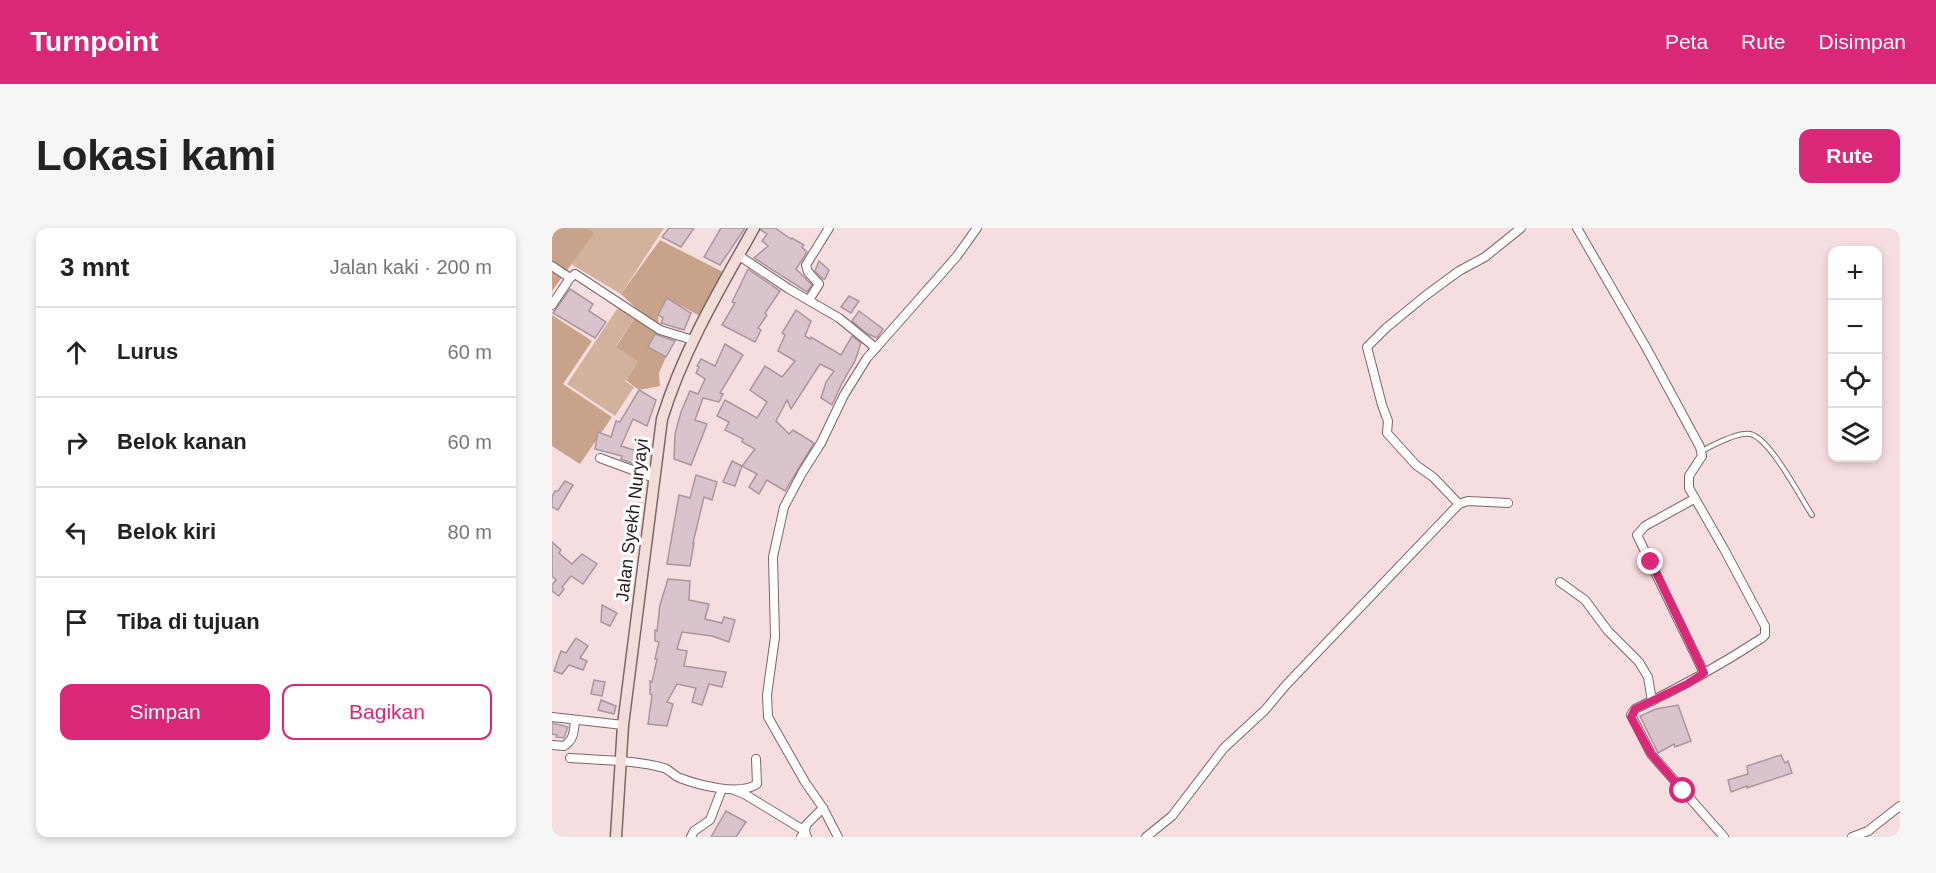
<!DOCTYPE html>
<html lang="id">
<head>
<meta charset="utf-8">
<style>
	body { margin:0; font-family:Arial,sans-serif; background:#f6f6f6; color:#222 }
	.controls { position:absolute; right:18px; top:18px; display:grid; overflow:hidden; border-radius:12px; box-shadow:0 3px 9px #0003 }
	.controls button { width:54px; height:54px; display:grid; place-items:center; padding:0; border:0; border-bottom:2px solid #e0e0e0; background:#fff; color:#222; font:30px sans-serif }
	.stop { position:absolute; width:18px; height:18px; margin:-14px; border:4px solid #db2777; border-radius:50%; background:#fff }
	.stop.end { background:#db2777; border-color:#fff; box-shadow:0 2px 6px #0008 }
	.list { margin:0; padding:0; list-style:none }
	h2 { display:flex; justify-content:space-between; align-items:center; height:78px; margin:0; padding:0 24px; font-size:26px }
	h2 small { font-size:20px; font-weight:400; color:#767676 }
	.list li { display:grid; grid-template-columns:39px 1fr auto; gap:18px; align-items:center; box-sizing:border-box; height:90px; padding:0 24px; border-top:2px solid #e0e0e0 }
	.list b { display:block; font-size:22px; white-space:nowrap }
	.list em { font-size:20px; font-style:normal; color:#767676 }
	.actions { display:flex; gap:12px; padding:18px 24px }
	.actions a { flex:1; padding:14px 0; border:2px solid #db2777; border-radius:12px; text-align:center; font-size:21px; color:#db2777 }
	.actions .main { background:#db2777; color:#fff }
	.icon { flex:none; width:33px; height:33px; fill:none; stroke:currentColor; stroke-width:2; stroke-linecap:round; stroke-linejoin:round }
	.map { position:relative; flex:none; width:1348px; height:609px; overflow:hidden; border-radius:12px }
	header { display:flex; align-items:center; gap:36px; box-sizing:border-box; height:84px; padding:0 30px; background:#db2777; color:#fff }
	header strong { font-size:28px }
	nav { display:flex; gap:33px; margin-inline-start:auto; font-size:21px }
	.intro { display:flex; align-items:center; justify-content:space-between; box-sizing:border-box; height:144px; padding:0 36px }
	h1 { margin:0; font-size:42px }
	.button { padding:15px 27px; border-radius:12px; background:#db2777; color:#fff; font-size:21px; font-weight:700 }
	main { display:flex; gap:36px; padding:0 36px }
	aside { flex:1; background:#fff; border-radius:12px; box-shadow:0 3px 9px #0003 }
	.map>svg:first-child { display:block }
</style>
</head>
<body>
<header>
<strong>Turnpoint</strong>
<nav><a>Peta</a><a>Rute</a><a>Disimpan</a></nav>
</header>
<div class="intro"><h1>Lokasi kami</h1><a class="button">Rute</a></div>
<main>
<aside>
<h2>3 mnt<small>Jalan kaki · 200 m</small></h2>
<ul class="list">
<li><svg class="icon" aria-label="ahead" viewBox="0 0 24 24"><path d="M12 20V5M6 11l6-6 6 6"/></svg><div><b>Lurus</b></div><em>60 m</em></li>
<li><svg class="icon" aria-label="right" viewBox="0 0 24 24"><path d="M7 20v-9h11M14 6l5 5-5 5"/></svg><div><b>Belok kanan</b></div><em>60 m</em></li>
<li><svg class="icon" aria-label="left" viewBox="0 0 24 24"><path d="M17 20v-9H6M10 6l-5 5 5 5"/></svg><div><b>Belok kiri</b></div><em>80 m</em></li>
<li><svg class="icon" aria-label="arrive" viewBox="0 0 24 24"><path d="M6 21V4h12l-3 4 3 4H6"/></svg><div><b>Tiba di tujuan</b></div></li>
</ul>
<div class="actions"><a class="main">Simpan</a><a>Bagikan</a></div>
</aside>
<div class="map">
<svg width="1348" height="609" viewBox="0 0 1348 609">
	<rect width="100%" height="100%" fill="#f6dddf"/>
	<g fill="#d2b29c">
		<path d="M34,0H112L69,66L19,36L41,5Z"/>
		<path d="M71,72L87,83L64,118L86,133L73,153L82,159L63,188L15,156Z"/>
	</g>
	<g fill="#c8a38a">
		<path d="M0,0H34L42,5L0,63Z"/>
		<path d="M108,12L173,45L148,88L115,70L106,87L107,99L96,119L114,129L107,145L108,158L87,162L74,152L86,133L64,119L87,83L69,66Z"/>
		<path d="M0,87L40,113L11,156L60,189L28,236L0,218Z"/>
	</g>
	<g fill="#d9c3cc" stroke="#aa969e" stroke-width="1.5">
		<path d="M117,0H142L129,19L110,9Z"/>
		<path d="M169,0H193L168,37L152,29Z"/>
		<path d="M209,0H223L239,11L240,10L252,17L250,19L255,24L244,41L260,57L255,64L202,30L216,18L210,13L215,6L209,2Z"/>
		<path d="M267,33L277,42L273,51H271L263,43Z"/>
		<path d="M196,41L228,63L213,85L215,87L206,100L209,102L203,114L170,97L183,75L180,74Z"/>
		<path d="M18,61L41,76L37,83L54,94L43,110L1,85Z"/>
		<path d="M297,68L307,73L299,85L289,79Z"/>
		<path d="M115,70L139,85L132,102L109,95L111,90L106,87Z"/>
		<path d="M244,82L259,93L253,108L258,111L259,109L289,127L300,108L309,115L303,133L291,153L280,177L269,170L274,154L282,143L268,136L239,181L235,172L224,193L237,206L241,202L262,215L233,263L215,252L207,266L197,259L205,246L190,238L203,221L190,214L191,211L173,202L177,194L165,188L173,172L205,190L215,174L198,162L213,138L230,149L243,133L226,123L233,107L230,105Z"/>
		<path d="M307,83L331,101L325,110L314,105L300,93Z"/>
		<path d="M103,106L123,113L114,129L96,119Z"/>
		<path d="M173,116L191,127L168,165L171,166L167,174L151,170L143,192L155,196L139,237L122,231L123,206L129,184L138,163L146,166L153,151L144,145L147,139L145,138L149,131L163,138Z"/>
		<path d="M87,162L104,172L95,198L81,191L69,218L88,224L84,237L69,231L70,228L43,221L46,204L59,209L64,193L68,194Z"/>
		<path d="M180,233L190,238L183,258L171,254Z"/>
		<path d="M144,247L165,254L160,272L152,269L141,315H142L138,338L115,336L127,267L138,270Z"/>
		<path d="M13,253L21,257L6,282L0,279V269L3,263H6Z"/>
		<path d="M0,314L9,322L7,325L20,336L30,326L45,336L31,356L19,348L10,359L12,361L7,368L0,363V357L4,352L0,348Z"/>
		<path d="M116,351L138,353L137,372L157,376L153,391L170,395L172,389L183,392L177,414L160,408L130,404L125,421L135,423L132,438L174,444L170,459L157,456L150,477L140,474L144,460L125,456L115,474L121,476L115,498L96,496L100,467L98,466V453L100,454L105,431H103L107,414L103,413V402L105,403L108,377Z"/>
		<path d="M50,377L65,385L58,398L49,394Z"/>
		<path d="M24,410L36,418L28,430L35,433L31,442L17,437L10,446L2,443L9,423L14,425Z"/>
		<path d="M42,452L53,454L50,468L39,466Z"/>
		<path d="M49,472L64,478L62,486L46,482Z"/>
		<path d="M1126,477L1139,513L1123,519L1122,516L1106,525L1088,488L1104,481Z"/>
		<path d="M0,495L16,499L12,510L4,509L5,507L0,506Z"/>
		<path d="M1229,527L1233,535L1236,533L1240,545L1195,560V558L1179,564L1176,552L1196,546L1195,538Z"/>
		<path d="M174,583L194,594L184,609H159Z"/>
	</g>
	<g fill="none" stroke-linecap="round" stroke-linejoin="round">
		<defs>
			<path id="service" d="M1150,223C1161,217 1186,204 1198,206C1218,210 1248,269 1260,287"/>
			<g id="minor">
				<path d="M1025,0L1095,121L1148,219L1150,228L1137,248V260L1172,321L1213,398V407L1210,410C1169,437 1127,460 1083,481L1079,487L1099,526L1172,609"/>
				<path d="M186,27L237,61L287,90L324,120"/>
				<path d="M0,38L18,50"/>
				<path d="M257,72L267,56L256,44L254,37L277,0"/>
				<path d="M0,77L18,50L23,46L108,102L141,112"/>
				<path d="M48,230L102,250"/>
				<path d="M1142,271L1093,298L1085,307L1152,445"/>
				<path d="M907,276L881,249L864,237L835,205L836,193L830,177L815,119L834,100L873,68L907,43L933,29L969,0"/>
				<path d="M1008,354L1033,372L1056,403L1087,434L1096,449L1100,473"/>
				<path d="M0,489L71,497"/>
				<path d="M0,517L12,518C22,512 22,503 23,492"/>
				<path d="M18,530C47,532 85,532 112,540C118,542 122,548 128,550C146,557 188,568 205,556L204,531"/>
				<path d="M182,562L194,567L253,603L255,609"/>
				<path d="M139,609L142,603L158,592L170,561"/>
				<path d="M249,609L253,603L254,597L271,580"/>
				<path d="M286,609L271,580L253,554L216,489L215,467L223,409L221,329L232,279L250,245L269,215L292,167L315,130L405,28L425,0"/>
				<path d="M594,609L620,588L672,520L713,482L734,457L907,276L916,273L956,275"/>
				<path d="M1300,609L1316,603L1348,578"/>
			</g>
			<path id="secondary" d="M64,609L71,497L110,191C131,123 167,62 202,0"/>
		</defs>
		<use href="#service" stroke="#7c6768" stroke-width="6"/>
		<use href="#minor" stroke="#7c6768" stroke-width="10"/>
		<use href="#secondary" stroke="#7c6768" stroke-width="13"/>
		<use href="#service" stroke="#fff" stroke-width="4"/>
		<use href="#minor" stroke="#fff" stroke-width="8"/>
		<use href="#secondary" stroke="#f4ddd8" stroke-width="10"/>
	</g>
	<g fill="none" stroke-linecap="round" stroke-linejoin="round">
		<path stroke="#db2777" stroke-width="8" d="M1099,334L1152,445L1135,456L1083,481L1079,489L1099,526L1131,563"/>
	</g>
	<g text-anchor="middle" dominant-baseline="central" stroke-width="6" stroke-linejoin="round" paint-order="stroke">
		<g font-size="18" fill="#231a1b" stroke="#fff">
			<text transform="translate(80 292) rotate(-83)">Jalan Syekh Nuryayi</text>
		</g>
	</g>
</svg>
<div class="controls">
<button>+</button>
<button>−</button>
<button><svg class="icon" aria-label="locate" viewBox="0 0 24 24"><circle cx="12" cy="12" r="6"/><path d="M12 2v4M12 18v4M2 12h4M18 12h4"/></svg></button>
<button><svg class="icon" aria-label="layers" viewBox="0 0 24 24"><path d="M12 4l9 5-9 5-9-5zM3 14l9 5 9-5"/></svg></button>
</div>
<div class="stop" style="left:1131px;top:563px"></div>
<div class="stop end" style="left:1099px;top:334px"></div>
</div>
</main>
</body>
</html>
